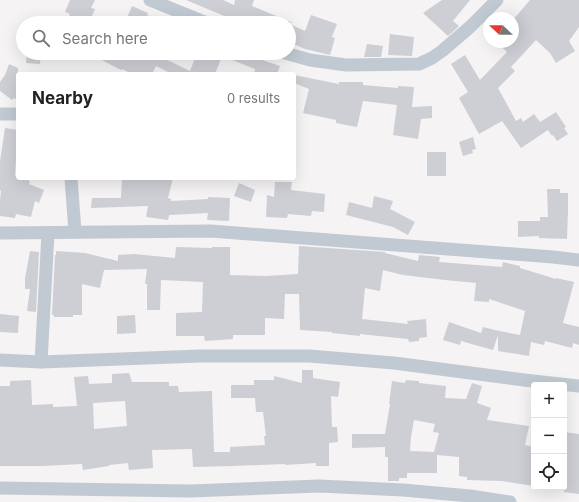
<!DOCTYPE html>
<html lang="en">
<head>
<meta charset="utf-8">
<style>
	body { margin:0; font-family:Inter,sans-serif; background:#f6f6f6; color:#222 }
	.controls { position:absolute; right:12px; bottom:12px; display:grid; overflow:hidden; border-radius:4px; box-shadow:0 4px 16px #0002 }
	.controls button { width:36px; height:36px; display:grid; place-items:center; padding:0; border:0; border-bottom:1px solid #e0e0e0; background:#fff; color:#222; font:20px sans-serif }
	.compass { position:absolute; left:483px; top:12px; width:36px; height:36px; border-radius:50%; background:#fff; box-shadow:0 4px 16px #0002; rotate:292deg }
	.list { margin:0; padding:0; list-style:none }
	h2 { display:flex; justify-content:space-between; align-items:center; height:52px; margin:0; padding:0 16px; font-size:17px }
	h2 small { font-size:13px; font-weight:400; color:#767676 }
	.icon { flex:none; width:22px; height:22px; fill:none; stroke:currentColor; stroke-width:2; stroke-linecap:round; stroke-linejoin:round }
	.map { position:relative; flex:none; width:579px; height:502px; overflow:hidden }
	.search { position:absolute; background:#fff; box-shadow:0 4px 16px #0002; left:16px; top:16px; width:280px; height:44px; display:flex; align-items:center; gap:10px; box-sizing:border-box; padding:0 14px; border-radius:22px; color:#767676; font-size:15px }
	.panel { position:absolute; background:#fff; box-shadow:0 4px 16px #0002; left:16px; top:72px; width:280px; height:108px; border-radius:4px }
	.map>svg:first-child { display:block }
</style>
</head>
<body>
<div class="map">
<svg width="579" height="502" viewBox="0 0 579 502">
	<rect width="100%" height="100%" fill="#f5f3f3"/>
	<g fill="#cdcfd5" fill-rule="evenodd">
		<path d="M70,0H95L91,8L95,9L89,23H87L69,16L70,14L65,12Z"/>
		<path d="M186,0H223L234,5L235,0H254L252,6L293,23H241Z"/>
		<path d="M442,0H470L453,21L459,26L448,36L423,13Z"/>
		<path d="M530,0H579V27L569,41L575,51L556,63L550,53L536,40L511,67L515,71L498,88L516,121L521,118L523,122L534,114L540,122L556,112L566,127L564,128L568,134L557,141L553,135L552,136L548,130L521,148L502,121L479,134L459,98L468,92L451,64L465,55L480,80L507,52L496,42H513V20Z"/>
		<path d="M132,6L148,13L147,15L165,23H125Z"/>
		<path d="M311,15L337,24L332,37L335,38L330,55L305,49L289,42V24L305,31Z"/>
		<path d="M390,34L414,37L412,56L388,55Z"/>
		<path d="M367,44L383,46L381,57H364Z"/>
		<path d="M27,53H41L40,64L26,63Z"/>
		<path d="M88,53H153L190,71L197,53H252L250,56L280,66L277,74H254L255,69L222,56L215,74H172L156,66L152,74H132L122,69L121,70Z"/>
		<path d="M9,64L18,68V100L14,98L12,100L0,91V82L5,75Z"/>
		<path d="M294,75L339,84V82H363V85L398,88V86L414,87L412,107L432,106V118L421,119L418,139L393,135L397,105L363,101L357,127L336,123V120L303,113L309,89L294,83Z"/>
		<path d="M5,128L18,130V158L16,157L15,176L18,177V178H21L30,181L29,184L44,190L39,203L35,201L31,217L16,214L15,218L0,216V201L1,191L0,190V161Z"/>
		<path d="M473,137L476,149L472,150L473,153L463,156L459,142Z"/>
		<rect x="427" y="152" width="19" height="24"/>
		<path d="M122,178H173L168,198L171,199V201L208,199V197L230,198L229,221L207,220L208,213L169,215L168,220L146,217L148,206L91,208L92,198H121Z"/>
		<path d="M275,182H292L291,190L325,194L324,212L312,211L311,216L288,214L287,218L266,217L267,195L274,197Z"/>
		<path d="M239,183L255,190L251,202L234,196Z"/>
		<path d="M547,189H560V193H568V211L567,239L539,238V236L518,237V221H540V217H548Z"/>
		<path d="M374,196L393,201L390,209L415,222L408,235L393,227L346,215L349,202L372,208Z"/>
		<path d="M299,246L385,252V253L418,261L419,255L440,257L439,262L502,267L503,262L520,266V268L556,279V278L574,282L563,323L579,327V345L573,343L572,348L545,341L544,345L531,342L529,356L498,351V335L493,350L461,341L460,345L443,340L449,322L481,333L483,327L499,331L520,335L525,311L489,299V302L474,301L476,283L445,280L403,275L383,270L380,291L365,288L362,319L408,324L407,321L426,319L427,337L419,338V341L409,342L408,339L360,334V336L332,333V332L300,330L299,294H285L284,319L265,318V335H233V339L205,341L204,336H176V313L202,312L203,282L161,280L160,310H147V284H145L147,269L104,270L100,288L82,284V315H73V317H54V315H52L55,255H56V251L85,253L118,261V255L134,254L175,258L176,247L212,248V247H230V275L267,276L298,274Z"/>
		<path d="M30,251L39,252L36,312L27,311L30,289H25V278Z"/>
		<path d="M0,314L19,316L18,333L0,332Z"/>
		<path d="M135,315L136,333L117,334V316Z"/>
		<path d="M302,370H313V378L340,382L338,397L331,396L332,427H337L338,442L329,443V466H316V463L285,465V464L232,466L193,467L192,449L152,450L153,468L129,470L128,463L109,465V466L83,470L82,464L43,466H0V386H10V381L31,380L32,405L53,404V407L77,406L74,377L88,376L89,384L112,383V374L129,373L132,382H169V386H178L179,392L212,391L214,452H230V447L265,445L264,436H266L263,412H256L255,398H231V385H254V380H274V376L302,383ZM125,401L127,426L94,429L93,403Z"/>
		<path d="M406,380L419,381V383L446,386L445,398L466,399L472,383L482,386L477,403L491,408L487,420L529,426L525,445L534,447V486L502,481L467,480V477L459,476V457L437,455V473H407V478H399V481H388V457H385V447L352,448V434H385L390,404H389L392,381L405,383ZM414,420L435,424L433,432L439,433L434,452L410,451L411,437Z"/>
		<path d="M564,432L579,434V494L564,492Z"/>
	</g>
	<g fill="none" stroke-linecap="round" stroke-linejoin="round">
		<g stroke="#c1cad2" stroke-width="13">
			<path d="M150,0L207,23"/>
			<path d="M285,53L310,60L346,65L419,64L432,58L442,51L470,27L497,0"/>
			<path d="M0,114H18"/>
			<path d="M71,178L75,232"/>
			<path d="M0,233L211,231L553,257L579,260"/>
			<path d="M0,360L41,362L200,356H309L394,363L524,380L579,386"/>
			<path d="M41,362L48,233"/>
			<path d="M0,488L190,491L319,486L403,490L470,496L510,502"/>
		</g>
	</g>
</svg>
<div class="controls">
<button>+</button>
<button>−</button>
<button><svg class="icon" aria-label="locate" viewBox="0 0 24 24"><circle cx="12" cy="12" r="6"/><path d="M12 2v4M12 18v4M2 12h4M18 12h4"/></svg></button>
</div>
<svg class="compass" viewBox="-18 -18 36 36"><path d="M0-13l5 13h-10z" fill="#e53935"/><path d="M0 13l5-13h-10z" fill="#767676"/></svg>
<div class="search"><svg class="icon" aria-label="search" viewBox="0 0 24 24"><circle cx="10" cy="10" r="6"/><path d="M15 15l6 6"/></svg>Search here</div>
<section class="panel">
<h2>Nearby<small>0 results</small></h2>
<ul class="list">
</ul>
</section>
</div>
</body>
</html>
